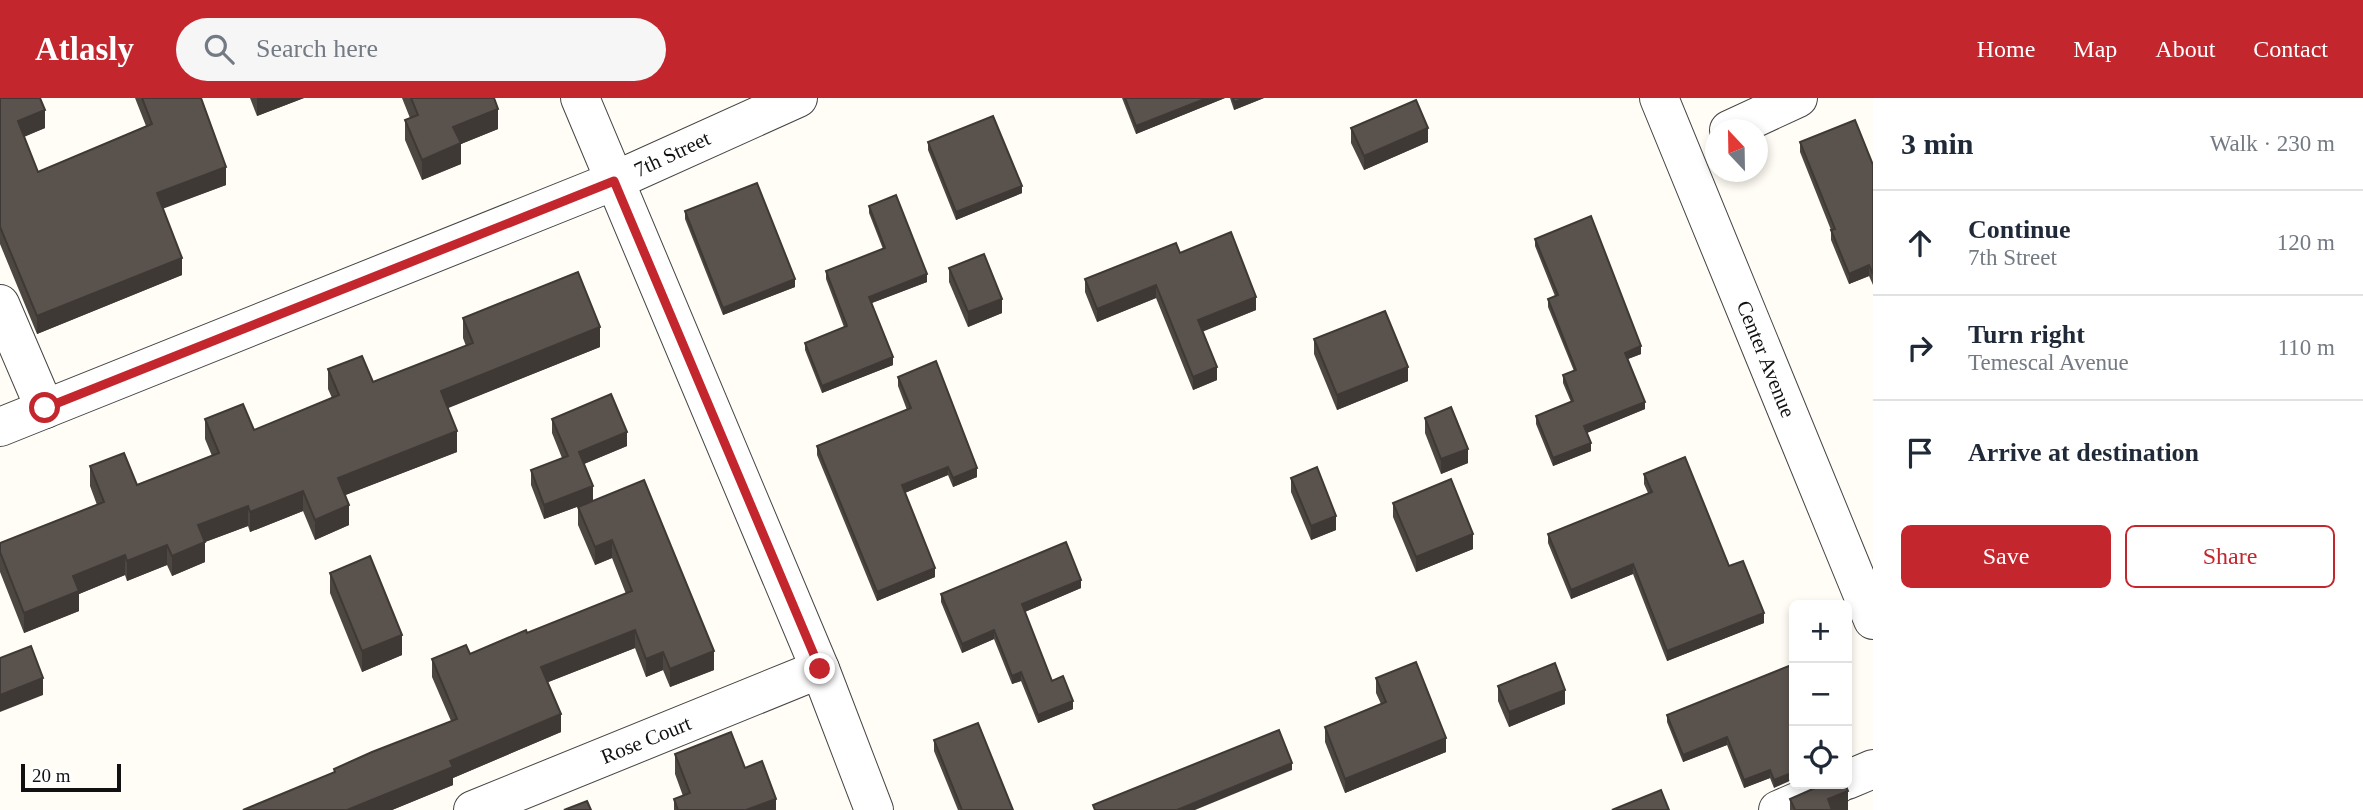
<!DOCTYPE html>
<html lang="en">
<head>
<meta charset="utf-8">
<style>
	body { margin:0; font-family:"Times New Roman",serif; background:#f6f6f7; color:#1f2937 }
	.controls { position:absolute; right:21px; bottom:21px; display:grid; overflow:hidden; border-radius:10px; box-shadow:0 4px 10px #0003 }
	.controls button { width:63px; height:63px; display:grid; place-items:center; padding:0; border:0; border-bottom:2px solid #e0e1e3; background:#fff; color:#1f2937; font:35px sans-serif }
	.compass { position:absolute; left:1705px; top:21px; width:63px; height:63px; border-radius:50%; background:#fff; box-shadow:0 4px 10px #0003; rotate:338deg }
	.scale { position:absolute; left:21px; bottom:18px; width:100px; box-sizing:border-box; padding-left:7px; border:4px solid #111; border-top:0; font-size:19px; line-height:24px; white-space:nowrap; color:#111; -webkit-text-stroke:5px #fff; paint-order:stroke }
	.stop { position:absolute; width:21px; height:21px; margin:-16px; border:5px solid #c4262e; border-radius:50%; background:#fff }
	.stop.end { background:#c4262e; border-color:#fff; box-shadow:0 2px 7px #0008 }
	.list { margin:0; padding:0; list-style:none }
	h2 { display:flex; justify-content:space-between; align-items:center; height:91px; margin:0; padding:0 28px; font-size:30px }
	h2 small { font-size:23px; font-weight:400; color:#747a83 }
	.list li { display:grid; grid-template-columns:46px 1fr auto; gap:21px; align-items:center; box-sizing:border-box; height:105px; padding:0 28px; border-top:2px solid #e0e1e3 }
	.list b { display:block; font-size:26px; white-space:nowrap }
	.list p { margin:0; font-size:23px; white-space:nowrap; color:#747a83 }
	.list em { font-size:23px; font-style:normal; color:#747a83 }
	.actions { display:flex; gap:14px; padding:21px 28px }
	.actions a { flex:1; padding:16px 0; border:2px solid #c4262e; border-radius:10px; text-align:center; font-size:24px; color:#c4262e }
	.actions .main { background:#c4262e; color:#fff }
	.icon { flex:none; width:38px; height:38px; fill:none; stroke:currentColor; stroke-width:2; stroke-linecap:round; stroke-linejoin:round }
	.map { position:relative; flex:none; width:1873px; height:712px; overflow:hidden }
	header { display:flex; align-items:center; gap:42px; box-sizing:border-box; height:98px; padding:0 35px; background:#c4262e; color:#fff }
	header strong { font-size:33px }
	nav { display:flex; gap:38px; margin-inline-start:auto; font-size:24px }
	.search { width:490px; height:63px; background:#f6f6f7; display:flex; align-items:center; gap:18px; box-sizing:border-box; padding:0 24px; border-radius:38px; color:#747a83; font-size:26px }
	main { display:flex }
	aside { flex:1; background:#fff }
	.map>svg:first-child { display:block }
</style>
</head>
<body>
<header>
<strong>Atlasly</strong>
<div class="search"><svg class="icon" aria-label="search" viewBox="0 0 24 24"><circle cx="10" cy="10" r="6"/><path d="M15 15l6 6"/></svg>Search here</div>
<nav><a>Home</a><a>Map</a><a>About</a><a>Contact</a></nav>
</header>
<main>
<div class="map">
<svg width="1873" height="712" viewBox="0 0 1873 712">
	<rect width="100%" height="100%" fill="#fffdf5"/>
	<g fill="none" stroke-linecap="round" stroke-linejoin="round">
		<defs>
			<g id="minor">
				<path d="M580,0L820,571L874,712"/>
				<path d="M1659,0L1873,522"/>
				<path d="M1729,32L1798,0"/>
				<path d="M0,206L45,311"/>
				<path d="M0,329L614,83L798,0"/>
				<path d="M1847,682L1873,671"/>
				<path d="M473,712L820,571"/>
				<path d="M1778,712L1838,686"/>
			</g>
		</defs>
		<use href="#minor" stroke="#444" stroke-width="40"/>
		<use href="#minor" stroke="#fff" stroke-width="38"/>
	</g>
	<g fill="#4d4742">
		<path d="M0,0L45,30L24,39L38,74L146,28L135,0H201L226,87L163,110L182,177L37,236L0,146Z"/>
		<path d="M250,0H304L257,18Z"/>
		<path d="M402,0H494L498,31L461,46V66L422,82L405,42V22L410,20Z"/>
		<path d="M1122,0H1225L1136,36Z"/>
		<path d="M1230,0H1264L1234,12Z"/>
		<path d="M1351,30L1428,44L1364,72L1351,45Z"/>
		<path d="M928,44L1022,95L956,122L928,52Z"/>
		<path d="M1800,44L1873,67V187L1869,178L1849,186L1831,142V132L1800,54Z"/>
		<path d="M869,108L927,184L872,205L893,267L822,295L805,252V245L844,229L826,181V173L883,151L869,115Z"/>
		<path d="M685,113L795,189L723,217L685,121Z"/>
		<path d="M1535,141L1641,256L1628,261L1645,311L1587,335L1591,353L1553,368L1536,326V318L1571,304L1563,285V277L1574,273L1548,209V201L1555,198L1535,148Z"/>
		<path d="M1180,155L1256,212L1202,234L1217,282L1193,292L1156,200L1097,224L1085,194V181Z"/>
		<path d="M949,170L1002,215L968,229L949,184Z"/>
		<path d="M463,220L600,249L447,310L457,354L345,397L349,427L315,442L303,413L250,434L248,428L205,444V464L172,478L167,467L127,483L125,477L79,496V513L24,535L0,474V445L97,407L90,388V368L137,387L212,358L205,341V321L254,332L332,300L328,291V271L373,284L466,248L463,240Z"/>
		<path d="M1314,241L1408,283L1337,312L1314,256Z"/>
		<path d="M898,279L977,379L953,389L948,377L905,395L935,479L877,503L817,357V348L907,312L898,288Z"/>
		<path d="M1425,320L1468,365L1441,376L1425,335Z"/>
		<path d="M552,321L627,348L584,366L593,403L544,421L531,387V372L562,360L552,335Z"/>
		<path d="M1644,376L1729,468L1764,525L1667,563L1633,476L1571,501L1548,445V436L1648,395L1644,386Z"/>
		<path d="M1291,380L1336,432L1311,442L1291,394Z"/>
		<path d="M644,382L714,572L670,589L663,572L646,579L635,550L548,584L561,634L453,680V687L392,712H243L334,675V671L451,623L432,579V561L470,556L527,535L626,496L612,460L595,467L578,427V409Z"/>
		<path d="M1393,405L1473,451L1416,474L1393,419Z"/>
		<path d="M330,475L402,557L362,574L330,495Z"/>
		<path d="M1081,490L1025,514L1052,583L1073,611L1038,625L1021,583L1012,586L994,541L962,555L941,504V496Z"/>
		<path d="M1794,566L1774,690L1770,680L1744,690L1727,647L1683,664L1667,624V617Z"/>
		<path d="M1376,580L1446,654L1345,695L1325,644V629L1381,606L1376,595Z"/>
		<path d="M1498,588L1565,606L1509,629L1498,603Z"/>
		<path d="M934,642L1013,712H958L934,653Z"/>
		<path d="M675,656L745,670L776,712H674V701L683,698L675,676Z"/>
		<path d="M1790,701L1848,712H1790Z"/>
	</g>
	<g fill="#3f3936">
		<path d="M257,0H304L257,18Z"/>
		<path d="M1207,0H1225L1136,36V28Z"/>
		<path d="M1245,0H1264L1234,12V4Z"/>
		<path d="M498,11V31L461,46V66L422,82V62L453,29Z"/>
		<path d="M45,12V30L18,41V23Z"/>
		<path d="M1428,30V44L1364,72V58Z"/>
		<path d="M226,69V87L157,113V95Z"/>
		<path d="M1022,88V95L956,122V114Z"/>
		<path d="M182,160V177L37,236V218Z"/>
		<path d="M1869,167V178L1849,186V176Z"/>
		<path d="M927,176V184L869,206V199Z"/>
		<path d="M795,181V189L723,217V210Z"/>
		<path d="M1156,187V200L1097,224V211Z"/>
		<path d="M1256,199V212L1198,235V222Z"/>
		<path d="M1002,201V215L968,229V214Z"/>
		<path d="M600,229V249L441,313V293Z"/>
		<path d="M1641,248V256L1625,262V255Z"/>
		<path d="M893,259V267L822,295V288Z"/>
		<path d="M1217,269V282L1193,292V279Z"/>
		<path d="M1408,269V283L1337,312V297Z"/>
		<path d="M1645,304V311L1584,336V328Z"/>
		<path d="M457,333V354L338,400V380Z"/>
		<path d="M627,334V348L579,368V354Z"/>
		<path d="M1591,345V353L1553,368V360Z"/>
		<path d="M1468,351V365L1441,376V361Z"/>
		<path d="M948,369V377L902,396V387Z"/>
		<path d="M977,370V379L953,389V380Z"/>
		<path d="M593,388V403L544,421V407Z"/>
		<path d="M303,393V413L250,434V414Z"/>
		<path d="M349,407V427L315,442V422Z"/>
		<path d="M248,408V428L205,444V464L172,478V458L198,427Z"/>
		<path d="M1336,418V432L1311,442V428Z"/>
		<path d="M1473,436V451L1416,474V459Z"/>
		<path d="M612,442V460L595,467V449Z"/>
		<path d="M167,447V467L127,483V463Z"/>
		<path d="M125,457V477L79,496V513L24,535V515L73,478Z"/>
		<path d="M1633,466V476L1571,501V492Z"/>
		<path d="M935,470V479L877,503V494Z"/>
		<path d="M1081,482V490L1022,515V506Z"/>
		<path d="M1764,515V525L1667,563V553Z"/>
		<path d="M635,532V550L541,587V569Z"/>
		<path d="M994,532V541L962,555V546Z"/>
		<path d="M402,537V557L362,574V553Z"/>
		<path d="M714,553V572L670,589V571Z"/>
		<path d="M663,554V572L646,579V561Z"/>
		<path d="M1021,574V583L1012,586V578Z"/>
		<path d="M43,580V597L0,614V597Z"/>
		<path d="M1565,592V606L1509,629V614Z"/>
		<path d="M1073,603V611L1038,625V617Z"/>
		<path d="M561,616V634L453,680V687L392,712H347L450,663Z"/>
		<path d="M1727,639V647L1683,664V657Z"/>
		<path d="M1446,640V654L1345,695V681Z"/>
		<path d="M1292,665V672L1195,712H1177Z"/>
		<path d="M1770,672V680L1744,690V682Z"/>
		<path d="M1794,674V681L1774,690V682Z"/>
		<path d="M1848,693V712H1828V701Z"/>
		<path d="M776,701V712H746Z"/>
	</g>
	<g fill="#5a524d" stroke="#3f3936" stroke-width="2">
		<path d="M0,0H40L45,12L18,23L38,74L152,26L142,0H201L226,69L157,95L182,160L37,218L0,129Z"/>
		<path d="M411,0H494L498,11L453,29L461,45L422,62L405,22L418,17Z"/>
		<path d="M1125,0H1207L1136,28Z"/>
		<path d="M1233,0H1245L1234,4Z"/>
		<path d="M1416,2L1428,30L1364,58L1351,30Z"/>
		<path d="M993,18L1022,88L956,114L928,44Z"/>
		<path d="M1855,22L1873,67V176L1869,167L1849,176L1831,132L1835,131L1800,44Z"/>
		<path d="M757,85L795,181L723,210L685,113Z"/>
		<path d="M896,97L927,176L869,199L893,259L822,288L805,245L847,228L826,173L885,150L869,108Z"/>
		<path d="M1591,118L1641,248L1625,255L1645,304L1584,328L1591,345L1553,360L1536,318L1573,303L1563,277L1576,272L1548,201L1558,197L1535,141Z"/>
		<path d="M1231,134L1256,199L1198,222L1217,269L1193,279L1156,187L1097,211L1085,181L1176,145L1180,155Z"/>
		<path d="M984,156L1002,201L968,214L949,170Z"/>
		<path d="M578,174L600,229L441,293L457,333L338,380L349,407L315,422L303,393L250,414L248,408L198,427L205,444L172,458L167,447L127,463L125,457L73,478L79,493L24,515L0,454V445L104,404L90,368L124,355L137,387L219,355L205,321L243,306L254,332L339,297L328,271L362,258L373,284L473,245L463,220Z"/>
		<path d="M1385,213L1408,269L1337,297L1314,241Z"/>
		<path d="M936,263L977,370L953,380L948,369L902,387L935,470L877,494L817,348L911,310L898,279Z"/>
		<path d="M611,296L627,334L579,354L593,388L544,407L531,372L568,358L552,321Z"/>
		<path d="M1451,309L1468,351L1441,361L1425,320Z"/>
		<path d="M1685,359L1729,468L1743,463L1764,515L1667,553L1633,466L1571,492L1548,436L1652,394L1644,376Z"/>
		<path d="M1317,369L1336,418L1311,428L1291,380Z"/>
		<path d="M1451,381L1473,436L1416,459L1393,405Z"/>
		<path d="M644,382L714,553L670,571L663,554L646,561L635,532L541,569L561,616L450,663L453,669L347,712H243L335,674L334,671L372,654L457,621L432,561L466,547L470,556L526,532L527,535L632,493L612,442L595,449L578,409Z"/>
		<path d="M1066,444L1081,482L1022,506L1052,583L1063,578L1073,603L1038,617L1021,574L1012,578L994,532L962,546L941,496Z"/>
		<path d="M370,458L402,537L362,553L330,475Z"/>
		<path d="M31,548L43,580L0,597V560Z"/>
		<path d="M1416,564L1446,640L1345,681L1325,629L1386,604L1376,580Z"/>
		<path d="M1555,565L1565,592L1509,614L1498,588Z"/>
		<path d="M1794,566V674L1774,682L1770,672L1744,682L1727,639L1683,657L1667,617Z"/>
		<path d="M978,625L1013,712H962L934,642Z"/>
		<path d="M1279,632L1292,665L1177,712H1095L1093,707Z"/>
		<path d="M731,634L745,670L762,663L776,701L746,712H678L674,701L690,695L675,656Z"/>
		<path d="M1824,686H1845L1848,693L1828,701L1832,712H1795L1790,701Z"/>
		<path d="M1661,692L1669,712H1612Z"/>
		<path d="M587,703L591,712H564Z"/>
	</g>
	<g fill="none" stroke-linecap="round" stroke-linejoin="round">
		<path stroke="#c4262e" stroke-width="9" d="M45,310L614,83L820,571"/>
	</g>
	<g text-anchor="middle" dominant-baseline="central" stroke-width="7" stroke-linejoin="round" paint-order="stroke">
		<g font-size="21" fill="#111" stroke="#fff">
			<text transform="translate(672 56) rotate(-25)">7th Street</text>
			<text transform="translate(1766 261) rotate(68)">Center Avenue</text>
			<text transform="translate(646 642) rotate(-22)">Rose Court</text>
		</g>
	</g>
</svg>
<div class="controls">
<button>+</button>
<button>−</button>
<button><svg class="icon" aria-label="locate" viewBox="0 0 24 24"><circle cx="12" cy="12" r="6"/><path d="M12 2v4M12 18v4M2 12h4M18 12h4"/></svg></button>
</div>
<svg class="compass" viewBox="-18 -18 36 36"><path d="M0-13l5 13h-10z" fill="#e53935"/><path d="M0 13l5-13h-10z" fill="#747a83"/></svg>
<div class="scale">20 m</div>
<div class="stop" style="left:45px;top:310px"></div>
<div class="stop end" style="left:820px;top:571px"></div>
</div>
<aside>
<h2>3 min<small>Walk · 230 m</small></h2>
<ul class="list">
<li><svg class="icon" aria-label="ahead" viewBox="0 0 24 24"><path d="M12 20V5M6 11l6-6 6 6"/></svg><div><b>Continue</b><p>7th Street</p></div><em>120 m</em></li>
<li><svg class="icon" aria-label="right" viewBox="0 0 24 24"><path d="M7 20v-9h11M14 6l5 5-5 5"/></svg><div><b>Turn right</b><p>Temescal Avenue</p></div><em>110 m</em></li>
<li><svg class="icon" aria-label="arrive" viewBox="0 0 24 24"><path d="M6 21V4h12l-3 4 3 4H6"/></svg><div><b>Arrive at destination</b></div></li>
</ul>
<div class="actions"><a class="main">Save</a><a>Share</a></div>
</aside>
</main>
</body>
</html>
